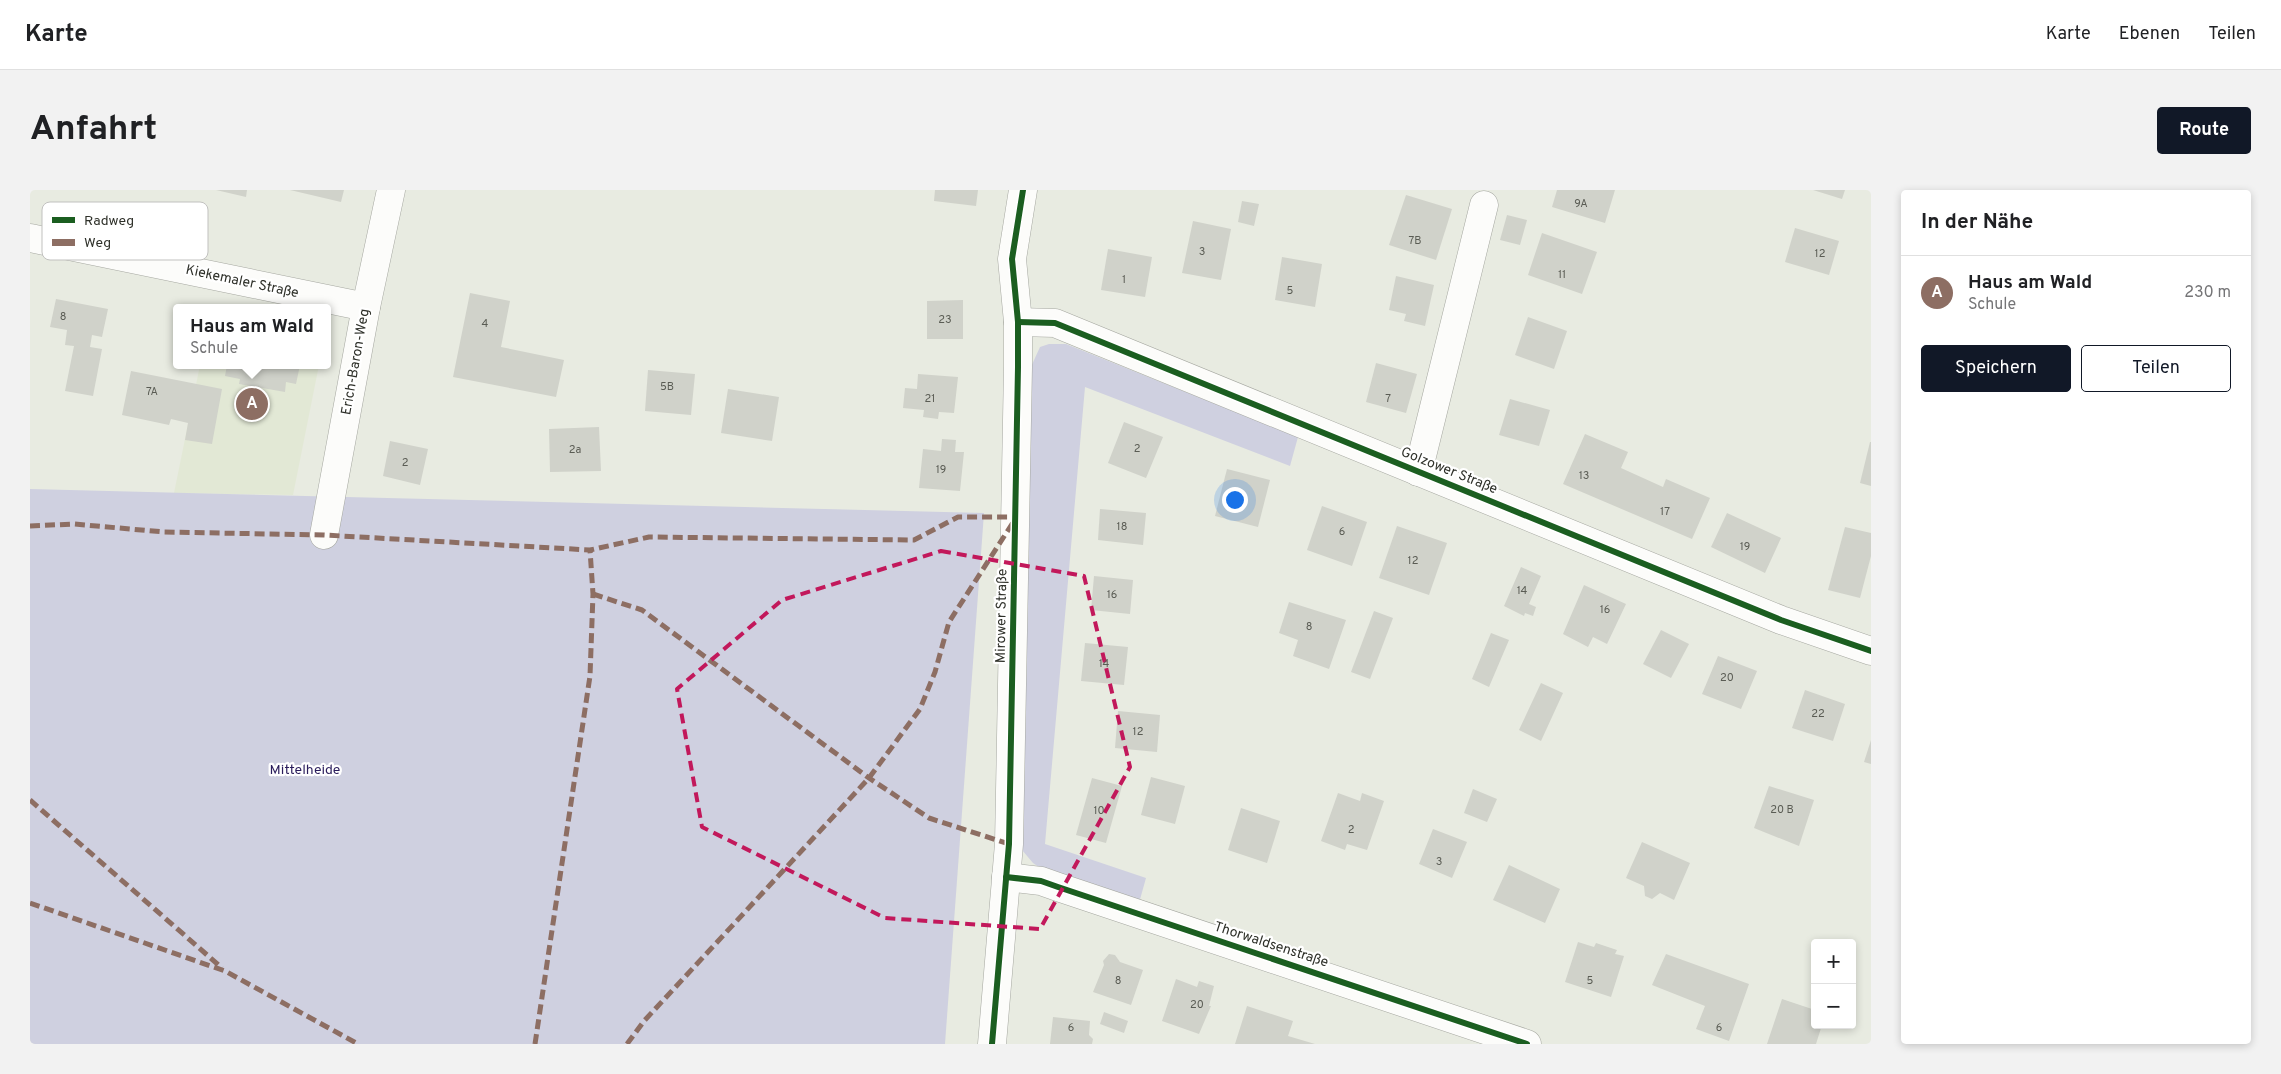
<!DOCTYPE html>
<html lang="de">
<head>
<meta charset="utf-8">
<style>
	body { margin:0; font-family:Overpass,sans-serif; background:#f2f2f2; color:#202124 }
	.controls { position:absolute; right:15px; bottom:15px; display:grid; overflow:hidden; border-radius:5px; box-shadow:0 2px 8px #0003 }
	.controls button { width:45px; height:45px; display:grid; place-items:center; padding:0; border:0; border-bottom:1px solid #e0e0e0; background:#fff; color:#202124; font:25px sans-serif }
	.you { position:absolute; left:1204px; top:309px; width:18px; height:18px; margin:-12px; border:4px solid #fff; border-radius:50%; background:#1a73e8; box-shadow:0 0 0 8px #1a73e833 }
	.badge { display:grid; place-items:center; width:32px; height:32px; border-radius:50%; background:#111827; color:#fff; font-size:16px; font-weight:700 }
	.pin { position:absolute; translate:-50% -50%; border:2px solid #fff; box-shadow:0 1px 5px #0006 }
	.popup { position:absolute; left:143px; top:114px; width:158px; height:65px; box-sizing:border-box; display:grid; place-content:center; border-radius:5px; background:#fff; filter:drop-shadow(0 1px 4px #0005); font-size:16px; white-space:nowrap; color:#757577 }
	.popup b { font-size:19px; color:#202124 }
	.popup::after { content:''; position:absolute; left:50%; top:100%; margin-left:-10px; border:10px solid transparent; border-top-color:#fff }
	.list { margin:0; padding:0; list-style:none }
	h2 { display:flex; justify-content:space-between; align-items:center; height:65px; margin:0; padding:0 20px; font-size:21px }
	h2 small { font-size:16px; font-weight:400; color:#757577 }
	.list li { display:grid; grid-template-columns:32px 1fr auto; gap:15px; align-items:center; box-sizing:border-box; height:75px; padding:0 20px; border-top:1px solid #e0e0e0 }
	.list b { display:block; font-size:19px; white-space:nowrap }
	.list p { margin:0; font-size:16px; white-space:nowrap; color:#757577 }
	.list em { font-size:16px; font-style:normal; color:#757577 }
	.actions { display:flex; gap:10px; padding:15px 20px }
	.actions a { flex:1; padding:11px 0; border:1px solid #111827; border-radius:5px; text-align:center; font-size:18px; color:#111827 }
	.actions .main { background:#111827; color:#fff }
	.map { position:relative; flex:none; width:1841px; height:854px; overflow:hidden; border-radius:5px }
	header { display:flex; align-items:center; gap:30px; box-sizing:border-box; height:70px; padding:0 25px; background:#fff; border-bottom:1px solid #e0e0e0 }
	header strong { font-size:24px }
	nav { display:flex; gap:28px; margin-inline-start:auto; font-size:18px }
	.intro { display:flex; align-items:center; justify-content:space-between; box-sizing:border-box; height:120px; padding:0 30px }
	h1 { margin:0; font-size:35px }
	.button { padding:12px 22px; border-radius:5px; background:#111827; color:#fff; font-size:18px; font-weight:700 }
	main { display:flex; gap:30px; padding:0 30px }
	aside { flex:1; background:#fff; border-radius:5px; box-shadow:0 2px 8px #0003 }
	.map>svg:first-child { display:block }
</style>
</head>
<body>
<header>
<strong>Karte</strong>
<nav><a>Karte</a><a>Ebenen</a><a>Teilen</a></nav>
</header>
<div class="intro"><h1>Anfahrt</h1><a class="button">Route</a></div>
<main>
<div class="map">
<svg width="1841" height="854" viewBox="0 0 1841 854">
	<rect width="100%" height="100%" fill="#e8ebe1"/>
	<path fill="#e2e8d5" d="M170,175H289L263,305L144,303Z"/>
	<g fill="#cfd0e0">
		<path d="M1019,154H1036L1268,247L1260,276L1055,197L1015,654L1116,688L1109,713L1018,683L1003,673L992,660L1000,179L1010,157Z"/>
		<path d="M0,299L954,323L915,854H0Z"/>
	</g>
	<g fill="#d0d2ca">
		<path d="M186,0H217L216,7Z"/>
		<path d="M260,0H314L311,12Z"/>
		<path d="M905,0H948L946,16L904,11Z"/>
		<path d="M1527,0H1585L1575,33L1522,17Z"/>
		<path d="M1783,0H1815L1812,9Z"/>
		<path d="M1376,5L1422,19L1406,70L1359,55Z"/>
		<path d="M1212,11L1229,14L1224,36L1208,32Z"/>
		<path d="M1477,25L1497,30L1490,55L1470,50Z"/>
		<path d="M1163,31L1201,39L1191,90L1152,83Z"/>
		<path d="M1765,38L1809,51L1799,85L1755,72Z"/>
		<path d="M1512,43L1567,62L1552,104L1498,85Z"/>
		<path d="M1078,59L1122,67L1115,107L1071,100Z"/>
		<path d="M1252,67L1292,74L1285,117L1245,110Z"/>
		<path d="M1366,86L1404,95L1395,136L1374,131L1376,124L1359,120Z"/>
		<path d="M440,103L480,111L471,157L534,170L526,207L423,187Z"/>
		<path d="M26,109L78,119L72,147L62,145L60,157L72,159L63,206L35,201L44,156L35,155L37,140L20,137Z"/>
		<path d="M933,110V149H897V111Z"/>
		<path d="M1498,127L1537,141L1524,179L1485,165Z"/>
		<path d="M1346,173L1387,184L1376,223L1336,212Z"/>
		<path d="M197,175H270L266,194L256,192L255,202L209,194L210,189L195,186Z"/>
		<path d="M618,180L665,184L661,225L615,221Z"/>
		<path d="M101,181L192,199L182,254L155,250L158,233L141,229L139,235L92,225Z"/>
		<path d="M888,184L928,187L924,223L909,222L908,229L893,227L894,220L873,218L875,198L887,199Z"/>
		<path d="M698,199L749,207L742,251L691,243Z"/>
		<path d="M1480,209L1520,220L1509,256L1469,245Z"/>
		<path d="M1094,232L1133,247L1116,288L1078,273Z"/>
		<path d="M569,237L571,281L520,282L519,239Z"/>
		<path d="M1555,244L1598,262L1591,278L1633,297L1636,289L1680,308L1662,349L1533,294Z"/>
		<path d="M912,249L926,250L925,262H934L930,301L889,298L893,259L911,261Z"/>
		<path d="M360,251L398,259L390,295L353,286Z"/>
		<path d="M1840,252H1841V296L1830,293Z"/>
		<path d="M1197,279L1240,290L1228,337L1185,326Z"/>
		<path d="M1292,316L1337,332L1322,376L1277,360Z"/>
		<path d="M1070,319L1116,323L1113,355L1068,350Z"/>
		<path d="M1697,323L1751,348L1735,383L1681,357Z"/>
		<path d="M1367,336L1417,353L1399,405L1349,388Z"/>
		<path d="M1815,337L1841,343V366L1830,408L1798,400Z"/>
		<path d="M1491,377L1511,386L1499,414L1506,417L1503,426L1495,423L1494,426L1474,416Z"/>
		<path d="M1064,386L1103,390L1100,424L1061,420Z"/>
		<path d="M1554,395L1596,414L1577,454L1563,447L1558,457L1533,444Z"/>
		<path d="M1259,412L1316,430L1299,479L1263,466L1268,450L1249,443Z"/>
		<path d="M1344,421L1363,428L1340,489L1321,482Z"/>
		<path d="M1631,440L1659,454L1641,488L1613,474Z"/>
		<path d="M1461,443L1479,450L1459,497L1442,489Z"/>
		<path d="M1055,453L1098,457L1094,495L1051,491Z"/>
		<path d="M1688,466L1727,481L1711,519L1672,504Z"/>
		<path d="M1511,493L1533,503L1511,551L1489,540Z"/>
		<path d="M1775,500L1815,514L1803,551L1762,538Z"/>
		<path d="M1088,521L1130,525L1127,562L1085,558Z"/>
		<path d="M1841,550V574L1834,572Z"/>
		<path d="M1121,587L1155,596L1145,634L1111,625Z"/>
		<path d="M1062,588L1092,596L1076,653L1046,645Z"/>
		<path d="M1739,596L1784,610L1769,656L1724,638Z"/>
		<path d="M1443,599L1467,609L1457,632L1434,623Z"/>
		<path d="M1308,603L1330,611L1332,603L1354,611L1337,660L1317,654L1315,660L1291,651Z"/>
		<path d="M1211,618L1250,631L1237,673L1198,660Z"/>
		<path d="M1403,639L1437,652L1422,688L1389,674Z"/>
		<path d="M1612,652L1660,673L1644,710L1630,703L1622,709L1615,706L1614,696L1596,688Z"/>
		<path d="M1479,675L1530,699L1515,733L1463,710Z"/>
		<path d="M1548,752L1564,757L1566,753L1587,760L1585,764L1594,766L1581,807L1535,792Z"/>
		<path d="M1079,764L1085,765L1090,772L1113,780L1101,815L1063,802L1074,775L1073,771Z"/>
		<path d="M1636,764L1719,794L1699,851L1666,839L1675,816L1622,795Z"/>
		<path d="M1146,789L1167,797L1169,791L1184,796L1179,816H1181L1169,844L1132,831Z"/>
		<path d="M1752,809L1785,820V835H1792L1786,854H1737Z"/>
		<path d="M1217,816L1263,831L1258,846L1285,854H1205Z"/>
		<path d="M1074,822L1098,831L1094,843L1070,834Z"/>
		<path d="M1023,827L1060,831L1059,845L1063,849L1062,854H1020Z"/>
	</g>
	<g fill="none" stroke-linecap="round" stroke-linejoin="round">
		<defs>
			<g id="minor">
				<path d="M0,48L336,117"/>
				<path d="M988,132L1025,133L1751,430L1841,461"/>
				<path d="M1388,282L1454,15"/>
				<path d="M294,345L336,117L361,0"/>
				<path d="M976,687L1011,691L1028,697L1497,854"/>
				<path d="M962,854L979,654L988,177V132L982,69L993,0"/>
			</g>
		</defs>
		<use href="#minor" stroke="#a5a7a0" stroke-width="29"/>
		<use href="#minor" stroke="#fcfcfa" stroke-width="28"/>
		<g stroke="#8d6e63" stroke-width="5" stroke-dasharray="10 5" stroke-linecap="butt">
			<path d="M0,336L44,334L134,342L294,345L560,360L619,347L884,350L928,327H987"/>
			<path d="M563,404L612,420L839,588L899,628L979,654"/>
			<path d="M0,610L192,778"/>
			<path d="M0,713L195,781L328,854"/>
			<path d="M505,854L560,486L563,404L560,360"/>
			<path d="M597,854L614,831L839,588L890,519L905,482L919,432L984,331"/>
		</g>
		<defs>
			<g id="cycleway">
				<path d="M988,132L1025,133L1751,430L1841,461"/>
				<path d="M976,687L1011,691L1028,697L1497,854"/>
				<path d="M962,854L979,654L988,177V132L982,69L993,0"/>
			</g>
		</defs>
		<use href="#cycleway" stroke="#fff" stroke-width="9"/>
		<use href="#cycleway" stroke="#1b5e20" stroke-width="6"/>
	</g>
	<path fill="none" stroke="#c2185b" stroke-width="4" stroke-dasharray="10 6" stroke-linejoin="round" d="M911,361L1054,386L1100,577L1010,739L855,728L672,637L647,499L752,410Z"/>
	<g text-anchor="middle" dominant-baseline="central" stroke-width="4.5" stroke-linejoin="round" paint-order="stroke">
		<g font-size="11" fill="#5a5c54">
			<text x="1551" y="14">9A</text>
			<text x="1385" y="51">7B</text>
			<text x="1172" y="62">3</text>
			<text x="1790" y="64">12</text>
			<text x="1532" y="85">11</text>
			<text x="1094" y="90">1</text>
			<text x="1260" y="101">5</text>
			<text x="33" y="127">8</text>
			<text x="915" y="130">23</text>
			<text x="455" y="134">4</text>
			<text x="637" y="197">5B</text>
			<text x="122" y="202">7A</text>
			<text x="900" y="209">21</text>
			<text x="1358" y="209">7</text>
			<text x="1107" y="259">2</text>
			<text x="545" y="260">2a</text>
			<text x="375" y="273">2</text>
			<text x="911" y="280">19</text>
			<text x="1554" y="286">13</text>
			<text x="1635" y="322">17</text>
			<text x="1092" y="337">18</text>
			<text x="1312" y="342">6</text>
			<text x="1715" y="357">19</text>
			<text x="1383" y="371">12</text>
			<text x="1492" y="401">14</text>
			<text x="1082" y="405">16</text>
			<text x="1575" y="420">16</text>
			<text x="1279" y="437">8</text>
			<text x="1074" y="474">14</text>
			<text x="1697" y="488">20</text>
			<text x="1788" y="524">22</text>
			<text x="1108" y="542">12</text>
			<text x="1752" y="620">20 B</text>
			<text x="1069" y="621">10</text>
			<text x="1321" y="640">2</text>
			<text x="1409" y="672">3</text>
			<text x="1088" y="791">8</text>
			<text x="1560" y="791">5</text>
			<text x="1167" y="815">20</text>
			<text x="1041" y="838">6</text>
			<text x="1689" y="838">6</text>
		</g>
		<g font-size="14" fill="#2f312a" stroke="#fff">
			<text transform="translate(212 92) rotate(12)">Kiekemaler Straße</text>
			<text transform="translate(326 172) rotate(-80)">Erich-Baron-Weg</text>
			<text transform="translate(1419 281) rotate(22)">Golzower Straße</text>
			<text transform="translate(972 426) rotate(-89)">Mirower Straße</text>
			<text transform="translate(1241 755) rotate(18)">Thorwaldsenstraße</text>
		</g>
		<g font-size="14" fill="#2a1c5b" stroke="#fff">
			<text x="275" y="580">Mittelheide</text>
		</g>
	</g>
	<rect x="12" y="12" width="166" height="58" rx="8" fill="#fff" stroke="#c1c1bf" stroke-width="1"/>
	<rect x="22" y="27" width="23" height="6" fill="#1b5e20"/>
	<rect x="22" y="49" width="23" height="7" fill="#8d6e63"/>
	<g font-size="14" fill="#2f312a">
		<text x="54" y="35">Radweg</text>
		<text x="54" y="57">Weg</text>
	</g>
</svg>
<div class="controls">
<button>+</button>
<button>−</button>
</div>
<div class="you"></div>
<div class="pin badge" style="left:222px;top:214px;background:#8d6e63">A</div>
<div class="popup"><b>Haus am Wald</b>Schule</div>
</div>
<aside>
<h2>In der Nähe<small></small></h2>
<ul class="list">
<li><span class="badge" style="background:#8d6e63">A</span><div><b>Haus am Wald</b><p>Schule</p></div><em>230 m</em></li>
</ul>
<div class="actions"><a class="main">Speichern</a><a>Teilen</a></div>
</aside>
</main>
</body>
</html>
